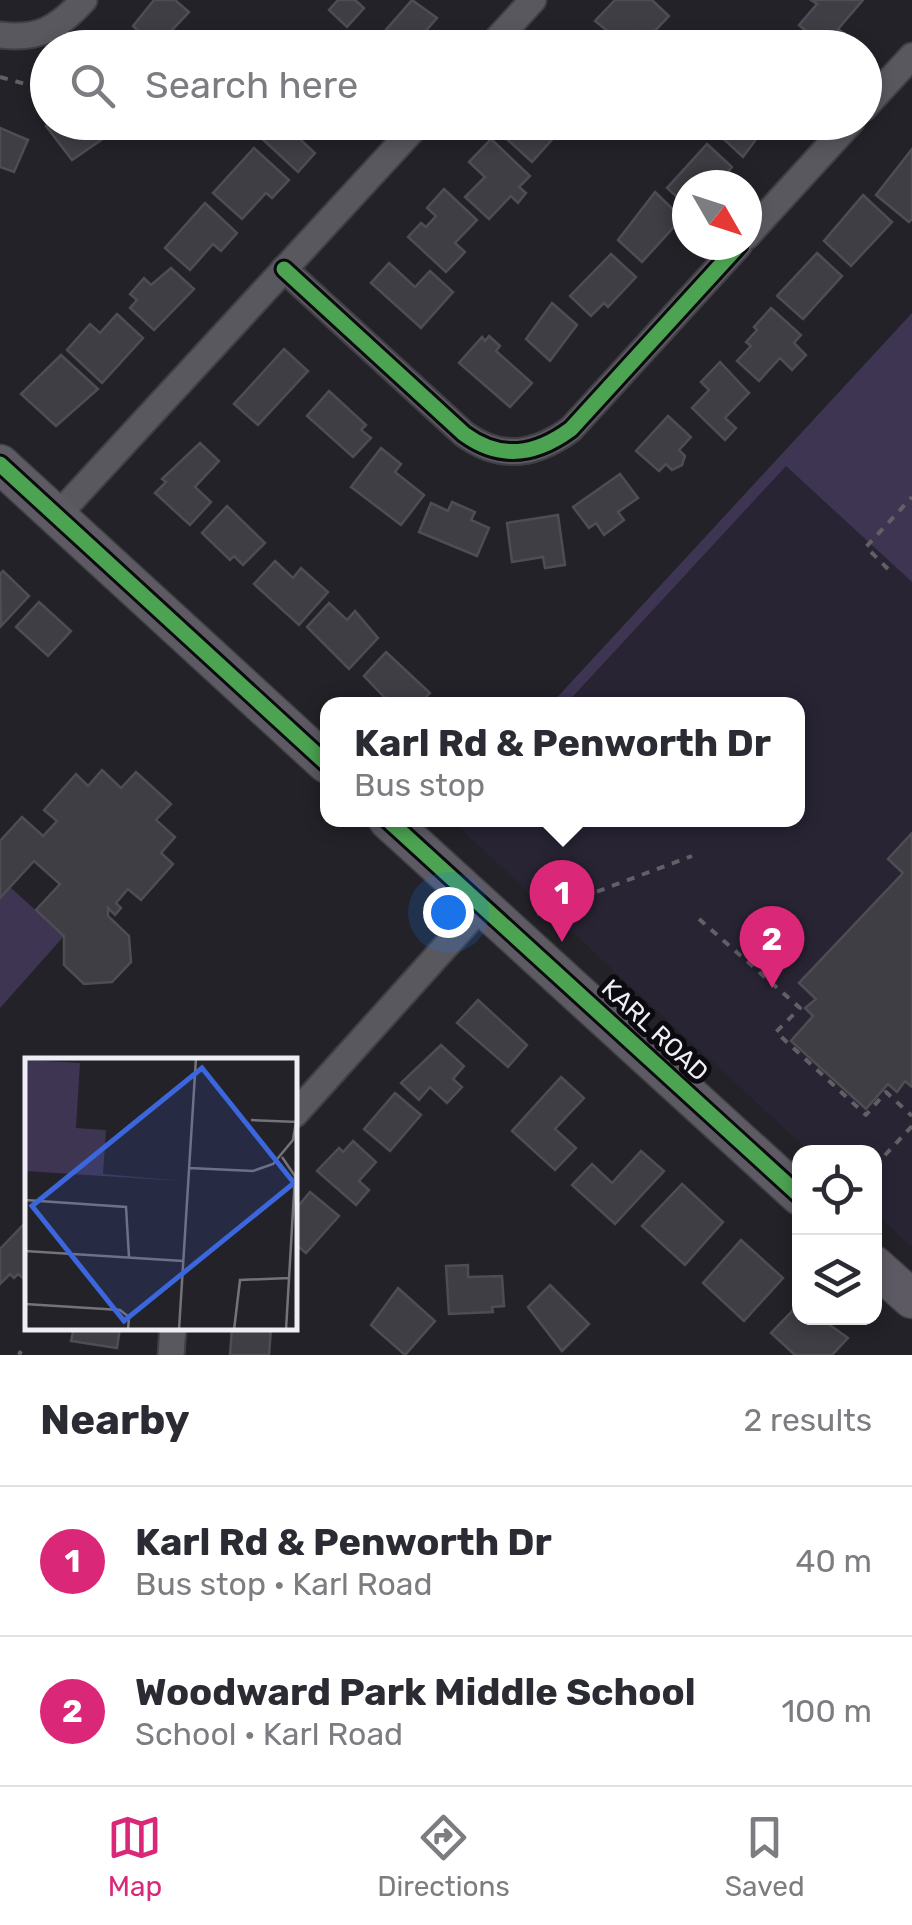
<!DOCTYPE html>
<html lang="en">
<head>
<meta charset="utf-8">
<style>
	body { margin:0; font-family:Rubik,sans-serif; background:#f7f7f7; color:#2b2b33 }
	.controls { position:absolute; right:30px; bottom:30px; display:grid; overflow:hidden; border-radius:20px; box-shadow:0 5px 15px #0003 }
	.controls button { width:90px; height:90px; display:grid; place-items:center; padding:0; border:0; border-bottom:2px solid #e1e1e2; background:#fff; color:#2b2b33; font:50px sans-serif }
	.compass { position:absolute; left:672px; top:170px; width:90px; height:90px; border-radius:50%; background:#fff; box-shadow:0 5px 15px #0003; rotate:129deg }
	.you { position:absolute; left:448px; top:912px; width:35px; height:35px; margin:-25px; border:8px solid #fff; border-radius:50%; background:#1a73e8; box-shadow:0 0 0 15px #1a73e833 }
	.badge { display:grid; place-items:center; width:65px; height:65px; border-radius:50%; background:#db2777; color:#fff; font-size:32px; font-weight:700 }
	.pin { position:absolute; translate:-50% -82px; filter:drop-shadow(0 2px 5px #0008) }
	.pin::after { content:''; position:absolute; top:52px; width:35px; height:30px; background:inherit; clip-path:polygon(0 0,100% 0,50% 100%) }
	.popup { position:absolute; left:320px; top:697px; width:485px; height:130px; box-sizing:border-box; display:grid; place-content:center; border-radius:20px; background:#fff; filter:drop-shadow(0 2px 8px #0005); font-size:32px; white-space:nowrap; color:#7c7c81 }
	.popup b { font-size:38px; color:#2b2b33 }
	.popup::after { content:''; position:absolute; left:50%; top:100%; margin-left:-20px; border:20px solid transparent; border-top-color:#fff }
	.list { margin:0; padding:0; list-style:none }
	h2 { display:flex; justify-content:space-between; align-items:center; height:130px; margin:0; padding:0 40px; font-size:42px }
	h2 small { font-size:32px; font-weight:400; color:#7c7c81 }
	.list li { display:grid; grid-template-columns:65px 1fr auto; gap:30px; align-items:center; box-sizing:border-box; height:150px; padding:0 40px; border-top:2px solid #e1e1e2 }
	.list b { display:block; font-size:38px; white-space:nowrap }
	.list p { margin:0; font-size:32px; white-space:nowrap; color:#7c7c81 }
	.list em { font-size:32px; font-style:normal; color:#7c7c81 }
	.icon { flex:none; width:55px; height:55px; fill:none; stroke:currentColor; stroke-width:2; stroke-linecap:round; stroke-linejoin:round }
	.map { position:relative; flex:none; width:912px; height:1355px; overflow:hidden }
	.search { position:absolute; background:#fff; box-shadow:0 5px 15px #0003; left:30px; right:30px; top:30px; height:110px; display:flex; align-items:center; gap:25px; box-sizing:border-box; padding:0 35px; border-radius:55px; color:#7c7c81; font-size:38px }
	.sheet { height:430px; background:#fff }
	nav { display:flex; justify-content:space-around; align-items:center; box-sizing:border-box; height:140px; border-top:2px solid #e1e1e2; background:#fff; font-size:28px; color:#7c7c81 }
	nav a { display:grid; justify-items:center; gap:5px }
	nav .on { color:#db2777 }
	.map>svg:first-child { display:block }
</style>
</head>
<body>
<div class="map">
<svg width="912" height="1355" viewBox="0 0 912 1355">
	<rect width="100%" height="100%" fill="#232228"/>
	<path fill="#282434" d="M786,465L912,582V1247L875,1213L874,1152H810L455,824L459,820H797V704H566Z"/>
	<g fill="#3e3553">
		<path d="M912,313V582L786,466L566,704H551Z"/>
		<path d="M10,887L64,936L0,1008V898Z"/>
	</g>
	<g fill="#3f3e44" stroke="#4e4d53" stroke-width="2.5">
		<path d="M154,0H175L189,12L156,47L133,26Z"/>
		<path d="M338,0H355L364,8L347,27L329,10Z"/>
		<path d="M412,0L437,18L411,48H388L378,39Z"/>
		<path d="M615,0H652L669,16L647,39L637,31L625,45L595,21Z"/>
		<path d="M811,0H863L838,29L847,36L838,48H826L799,25L817,4Z"/>
		<path d="M51,122H106L113,132L72,160L46,126Z"/>
		<path d="M244,122H302L292,132L315,153L298,172Z"/>
		<path d="M508,122L524,124L568,122L532,162L499,132Z"/>
		<path d="M728,122H769L743,157L718,134Z"/>
		<path d="M0,128L28,140L14,172L0,167Z"/>
		<path d="M491,139L530,176L519,187L526,193L518,203L511,196L489,219L465,197L485,177L469,162Z"/>
		<path d="M707,144L732,167L716,185H687V206L667,188Z"/>
		<path d="M254,148L289,180L272,198L266,193L242,219L213,193Z"/>
		<path d="M912,149V219L909,222L876,195Z"/>
		<path d="M444,189L477,220L455,243L465,252L446,272L408,237L421,223L426,227L436,216L427,208Z"/>
		<path d="M655,192L682,218L642,262L618,240Z"/>
		<path d="M863,195L892,222L851,266L824,241Z"/>
		<path d="M205,203L237,233L221,251L213,244L190,270L165,248Z"/>
		<path d="M817,253L842,276L803,319L777,296Z"/>
		<path d="M611,254L636,277L608,307L604,303L591,316L570,296Z"/>
		<path d="M389,263L415,287L430,271L453,292L421,328L371,283Z"/>
		<path d="M171,268L194,289L154,330L130,308L137,300L130,294L144,278L151,285Z"/>
		<path d="M552,303L577,325L550,361L526,339Z"/>
		<path d="M771,308L801,335L794,343L806,355L792,370L780,358L759,381L737,361L751,346L746,342L757,330L754,327Z"/>
		<path d="M117,314L143,338L102,383L67,350L90,324L100,333Z"/>
		<path d="M489,336L500,346L496,351L532,383L510,407L459,363L482,337L485,341Z"/>
		<path d="M284,349L308,371L258,425L234,404Z"/>
		<path d="M61,355L98,389L56,426L21,394Z"/>
		<path d="M720,362L749,393L725,418L736,428L725,440L692,408L709,390L701,382Z"/>
		<path d="M329,391L366,425L361,430L371,438L353,457L307,416Z"/>
		<path d="M668,416L691,437L679,450L685,456L682,465L672,470L666,464L659,471L636,451Z"/>
		<path d="M200,443L219,461L195,487L211,502L190,525L155,493L166,482L162,479Z"/>
		<path d="M381,448L401,464L395,472L424,495L401,525L351,487Z"/>
		<path d="M620,474L638,498L618,512L624,520L604,535L596,523L589,528L573,507Z"/>
		<path d="M452,502L475,512L471,520L489,528L477,556L419,532L431,503L448,511Z"/>
		<path d="M227,506L265,543L243,565L234,556L230,560L202,533Z"/>
		<path d="M558,515L565,565L545,568L543,557L512,562L507,523Z"/>
		<path d="M275,561L293,578L301,568L328,592L299,625L254,584Z"/>
		<path d="M3,571L29,596L1,626L0,574Z"/>
		<path d="M39,602L71,631L48,656L16,627Z"/>
		<path d="M329,603L347,620L355,611L378,638L349,669L307,627Z"/>
		<path d="M386,652L430,693L419,704H391L364,676Z"/>
		<path d="M102,770L121,788L136,772L171,804L156,820L175,837L161,853L173,864L141,900L128,889L116,903L121,908L115,915L108,908V916L129,936L131,962L112,982L84,984L64,965V936L36,910L60,884L34,861L0,898V841L22,817L43,836L57,821L44,810L76,774L88,786Z"/>
		<path d="M912,833V1087L905,1081L897,1092L888,1084L866,1109L791,1041L813,1016L805,1008L816,999L799,983L903,873L888,859Z"/>
		<path d="M478,1000L527,1045L508,1067L457,1023Z"/>
		<path d="M441,1045L464,1066L453,1079L462,1087L447,1103L430,1087L419,1100L401,1083Z"/>
		<path d="M561,1077L584,1098L555,1129L576,1148L555,1170L512,1131Z"/>
		<path d="M395,1093L421,1115L390,1151L364,1129Z"/>
		<path d="M353,1141L376,1162L359,1181L369,1190L356,1205L317,1171L339,1148L343,1152Z"/>
		<path d="M641,1151L664,1171L615,1224L572,1185L592,1164L612,1183Z"/>
		<path d="M682,1184L723,1222L685,1265L642,1226Z"/>
		<path d="M310,1192L339,1216L306,1253L295,1244V1210Z"/>
		<path d="M26,1222L28,1282L18,1274L14,1278L10,1274L0,1284V1249Z"/>
		<path d="M741,1240L783,1278L744,1321L703,1283Z"/>
		<path d="M468,1265V1277L502,1276L504,1306L492,1307L493,1312L449,1314L446,1266Z"/>
		<path d="M550,1285L589,1324L562,1351L528,1307Z"/>
		<path d="M398,1288L435,1321L405,1355L371,1325Z"/>
		<path d="M800,1303V1318H820L848,1338L832,1355H795L771,1333Z"/>
		<path d="M74,1328H120L117,1348L71,1341Z"/>
		<path d="M232,1328H271L269,1355H230Z"/>
	</g>
	<g fill="none" stroke-linecap="round" stroke-linejoin="round">
		<defs>
			<g id="minor">
				<path d="M0,35C39,40 58,28 84,0"/>
				<path d="M489,48L533,0"/>
				<path d="M864,108L912,56"/>
				<path d="M747,236L851,122"/>
				<path d="M284,269L464,434C501,461 536,455 571,429L739,245"/>
				<path d="M57,516L420,122"/>
				<path d="M295,1114L482,906"/>
				<path d="M171,1355L173,1328"/>
			</g>
			<g id="secondary">
				<path d="M0,464L327,764"/>
				<path d="M388,820L800,1196"/>
				<path d="M874,1265L912,1299"/>
			</g>
		</defs>
		<use href="#minor" stroke="#403f44" stroke-width="29"/>
		<use href="#secondary" stroke="#403f44" stroke-width="41"/>
		<g stroke="#616065" stroke-width="4" stroke-dasharray="8 8" stroke-linecap="butt">
			<path d="M0,77L29,85L48,77"/>
			<path d="M888,569L866,547L912,497"/>
			<path d="M537,914L692,856"/>
			<path d="M699,919L800,1008L776,1032L866,1115L886,1092L912,1116"/>
			<path d="M874,1167L912,1126"/>
			<path d="M19,1355L21,1351"/>
		</g>
		<use href="#minor" stroke="#5a585f" stroke-width="25"/>
		<use href="#secondary" stroke="#5d5a64" stroke-width="38"/>
		<defs>
			<g id="cycleway">
				<path d="M284,269L464,434C501,461 536,455 571,429L739,245"/>
				<path d="M0,464L327,764"/>
				<path d="M388,820L800,1196"/>
			</g>
		</defs>
		<use href="#cycleway" stroke="#0b0a0f" stroke-width="21"/>
		<use href="#cycleway" stroke="#4ca352" stroke-width="15"/>
	</g>
	<g text-anchor="middle" dominant-baseline="central" stroke-width="10" stroke-linejoin="round" paint-order="stroke">
		<g font-size="25" fill="#efedf5" stroke="#0b0a0f">
			<text transform="translate(655 1030) rotate(43)">KARL ROAD</text>
		</g>
	</g>
	<g transform="translate(25 1058)">
		<rect width="272" height="272" fill="#232228"/>
		<path d="M0,2L55,5L51,70L81,72L78,116L156,123L0,113Z" fill="#3e3553"/>
		<path fill="none" stroke="#75737a" stroke-width="2.5" d="M226,62L273,64M257,99L270,118L261,272M164,110L228,113L248,106L268,82L273,51M0,142L101,149L104,199M0,193L158,203M0,246L95,252L104,259L103,272M154,272L171,0M209,272L215,222L264,220"/>
		<path fill="#3c66dc" fill-opacity="0.15" stroke="#3c66dc" stroke-width="5" d="M177,10L269,125L99,263L7,148Z"/>
		<rect width="272" height="272" fill="none" stroke="#efedf5" stroke-width="5"/>
	</g>
</svg>
<div class="controls">
<button><svg class="icon" aria-label="locate" viewBox="0 0 24 24"><circle cx="12" cy="12" r="6"/><path d="M12 2v4M12 18v4M2 12h4M18 12h4"/></svg></button>
<button><svg class="icon" aria-label="layers" viewBox="0 0 24 24"><path d="M12 4l9 5-9 5-9-5zM3 14l9 5 9-5"/></svg></button>
</div>
<svg class="compass" viewBox="-18 -18 36 36"><path d="M0-13l5 13h-10z" fill="#e53935"/><path d="M0 13l5-13h-10z" fill="#7c7c81"/></svg>
<div class="you"></div>
<div class="pin badge" style="left:562px;top:942px">1</div>
<div class="popup"><b>Karl Rd &amp; Penworth Dr</b>Bus stop</div>
<div class="pin badge" style="left:772px;top:988px">2</div>
<div class="search"><svg class="icon" aria-label="search" viewBox="0 0 24 24"><circle cx="10" cy="10" r="6"/><path d="M15 15l6 6"/></svg>Search here</div>
</div>
<section class="sheet">
<h2>Nearby<small>2 results</small></h2>
<ul class="list">
<li><span class="badge">1</span><div><b>Karl Rd &amp; Penworth Dr</b><p>Bus stop · Karl Road</p></div><em>40 m</em></li>
<li><span class="badge">2</span><div><b>Woodward Park Middle School</b><p>School · Karl Road</p></div><em>100 m</em></li>
</ul>
</section>
<nav>
<a class="on"><svg class="icon" aria-label="map" viewBox="0 0 24 24"><path d="M3 6l6-2 6 2 6-2v14l-6 2-6-2-6 2zM9 4v14M15 6v14"/></svg>Map</a>
<a><svg class="icon" aria-label="directions" viewBox="0 0 24 24"><path d="M12 3l9 9-9 9-9-9zM9 14v-3h6M13 9l2 2-2 2"/></svg>Directions</a>
<a><svg class="icon" aria-label="saved" viewBox="0 0 24 24"><path d="M7 4h10v16l-5-4-5 4z"/></svg>Saved</a>
</nav>
</body>
</html>
